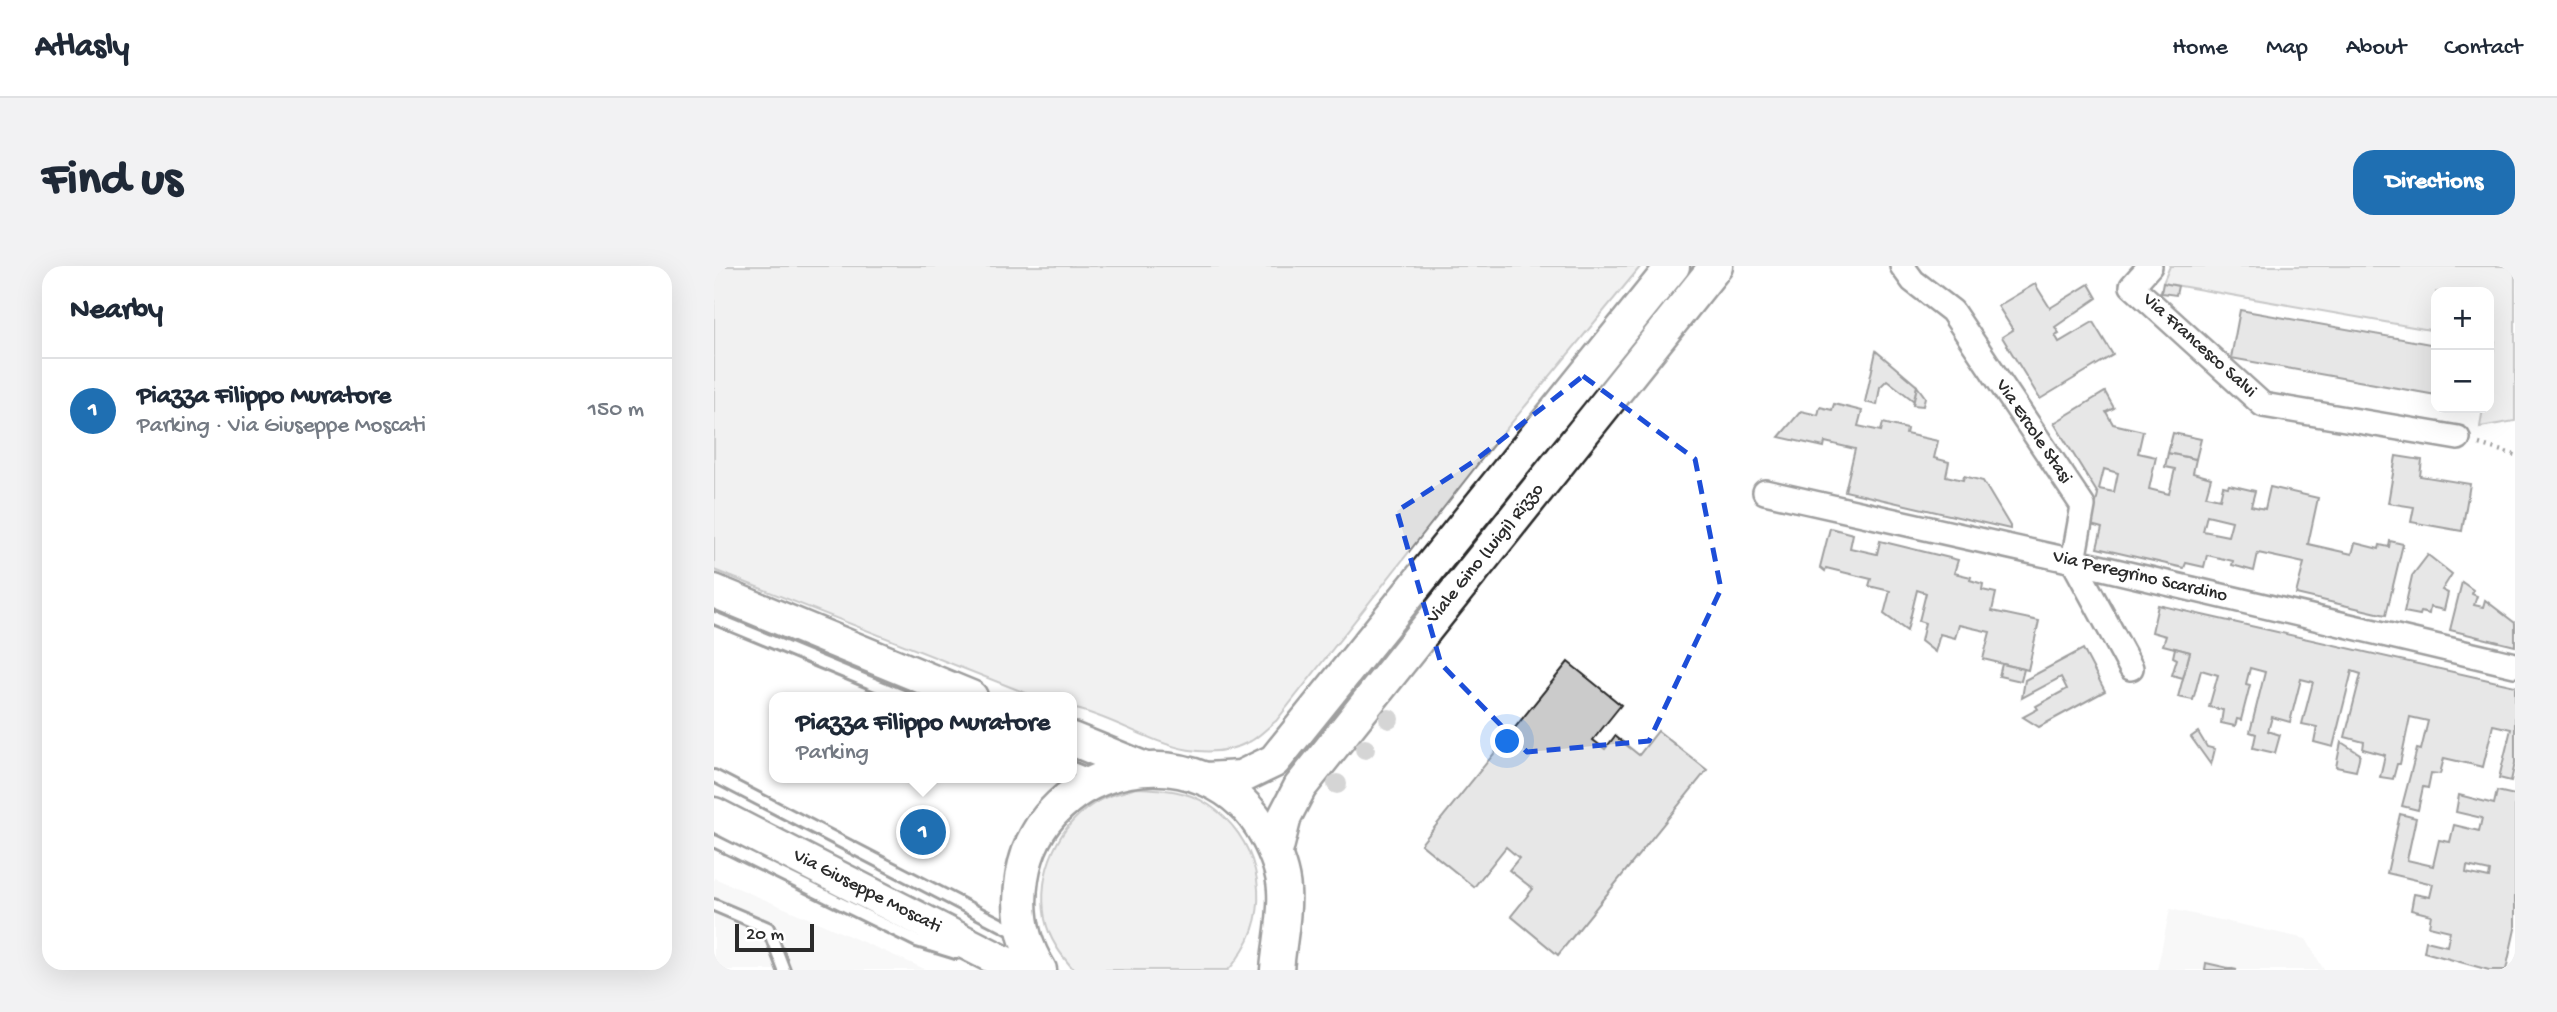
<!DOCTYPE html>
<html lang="en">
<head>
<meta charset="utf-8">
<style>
	body { margin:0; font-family:"Gochi Hand",sans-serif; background:#f2f2f3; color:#1f2937 }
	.controls { position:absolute; right:21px; top:21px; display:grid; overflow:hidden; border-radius:14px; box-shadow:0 7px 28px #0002 }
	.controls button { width:63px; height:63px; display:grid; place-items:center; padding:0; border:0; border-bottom:2px solid #e0e1e3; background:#fff; color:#1f2937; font:35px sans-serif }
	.scale { position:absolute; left:21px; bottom:18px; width:79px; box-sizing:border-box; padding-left:7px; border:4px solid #2b2b2b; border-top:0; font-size:19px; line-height:24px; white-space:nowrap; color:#2b2b2b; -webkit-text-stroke:5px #fff; paint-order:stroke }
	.you { position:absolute; left:794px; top:476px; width:24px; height:24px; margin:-18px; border:5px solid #fff; border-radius:50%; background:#1a73e8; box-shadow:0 0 0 10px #1a73e833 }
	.badge { display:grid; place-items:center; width:46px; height:46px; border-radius:50%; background:#1f6fb2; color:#fff; font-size:23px; font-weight:700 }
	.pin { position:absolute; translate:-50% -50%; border:4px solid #fff; box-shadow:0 2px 7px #0006 }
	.popup { position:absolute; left:55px; top:426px; width:308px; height:91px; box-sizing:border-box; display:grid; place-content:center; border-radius:14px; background:#fff; filter:drop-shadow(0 2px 5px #0005); font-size:23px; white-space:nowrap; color:#747a83 }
	.popup b { font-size:26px; color:#1f2937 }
	.popup::after { content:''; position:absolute; left:50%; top:100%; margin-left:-14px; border:14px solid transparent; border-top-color:#fff }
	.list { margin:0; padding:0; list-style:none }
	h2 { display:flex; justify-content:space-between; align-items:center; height:91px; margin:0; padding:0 28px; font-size:30px }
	h2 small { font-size:23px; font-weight:400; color:#747a83 }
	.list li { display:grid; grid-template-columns:46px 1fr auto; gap:21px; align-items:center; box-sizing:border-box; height:105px; padding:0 28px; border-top:2px solid #e0e1e3 }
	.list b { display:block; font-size:26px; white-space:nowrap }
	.list p { margin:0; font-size:23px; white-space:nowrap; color:#747a83 }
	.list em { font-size:23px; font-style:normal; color:#747a83 }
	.map { position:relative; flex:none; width:1801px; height:704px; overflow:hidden; border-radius:21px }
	header { display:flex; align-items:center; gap:42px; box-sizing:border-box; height:98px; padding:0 35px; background:#fff; border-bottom:2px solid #e0e1e3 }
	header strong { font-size:33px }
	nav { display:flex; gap:38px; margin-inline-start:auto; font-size:24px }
	.intro { display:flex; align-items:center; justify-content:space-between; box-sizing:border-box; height:168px; padding:0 42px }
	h1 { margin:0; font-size:49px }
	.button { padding:18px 32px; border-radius:21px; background:#1f6fb2; color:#fff; font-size:24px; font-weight:700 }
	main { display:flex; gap:42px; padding:0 42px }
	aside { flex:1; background:#fff; border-radius:21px; box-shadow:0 7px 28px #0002 }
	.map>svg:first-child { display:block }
</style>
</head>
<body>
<header>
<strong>Atlasly</strong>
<nav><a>Home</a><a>Map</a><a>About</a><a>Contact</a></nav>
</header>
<div class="intro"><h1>Find us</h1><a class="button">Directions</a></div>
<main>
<aside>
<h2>Nearby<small></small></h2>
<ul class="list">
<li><span class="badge">1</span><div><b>Piazza Filippo Muratore</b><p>Parking · Via Giuseppe Moscati</p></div><em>150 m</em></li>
</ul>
</aside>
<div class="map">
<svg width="1801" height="704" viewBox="0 0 1801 704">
	<rect width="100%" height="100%" fill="#fff"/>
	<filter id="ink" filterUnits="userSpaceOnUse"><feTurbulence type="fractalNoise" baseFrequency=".0143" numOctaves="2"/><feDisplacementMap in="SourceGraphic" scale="14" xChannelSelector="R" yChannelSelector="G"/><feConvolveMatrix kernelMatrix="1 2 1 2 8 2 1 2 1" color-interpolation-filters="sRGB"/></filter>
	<g filter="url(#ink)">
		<g fill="#efefef">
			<path d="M0,612L117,662L213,704H0Z"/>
			<path d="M1456,643L1592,673L1610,704H1443Z"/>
		</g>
		<g fill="#e0e0e0" stroke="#868686" stroke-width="2">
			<path d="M0,0H927L775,184L562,455C554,461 546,470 537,475C473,508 418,455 358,442V431H322L0,304Z"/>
			<path d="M1456,0H1801V155L1766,161L1769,142H1775V111L1781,76L1775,74V26H1722V65L1449,17Z"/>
			<path d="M422,522C448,523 473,524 495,539C542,570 559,634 530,682C525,690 521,698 514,704H360C347,689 335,673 331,653C323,607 343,557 386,534C397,528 411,526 422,522Z"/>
		</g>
		<g fill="#cbcbcb" stroke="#2b2b2b" stroke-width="2" fill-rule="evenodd">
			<path d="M1449,17L1464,20L1462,29L1447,27Z"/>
			<path d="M1321,18L1336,42L1375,18L1383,32L1341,61L1345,67L1341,69L1345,76L1379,56L1399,89L1326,133L1288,71L1299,64L1284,40Z"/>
			<path d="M1526,44L1722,79V129L1517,92Z"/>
			<path d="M1162,85L1203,120L1200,135L1173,114L1166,121L1163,139L1151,136Z"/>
			<path d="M1203,120L1211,131L1209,140L1199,139Z"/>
			<path d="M1391,126L1400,142L1392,146L1399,158L1429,165L1424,187L1442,191L1435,223L1455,228L1461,203L1451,201L1454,187L1482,193L1479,207L1497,212L1492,230L1506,233L1509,220L1514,221L1515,219L1541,225L1537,240L1551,243L1556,221L1604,232L1594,278L1638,288L1641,277L1665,283L1666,279L1675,281L1676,275L1689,278L1672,349L1582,328L1590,297L1544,287L1540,305L1518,299L1519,295L1493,289L1490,301L1472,297L1470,302L1383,282L1388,262L1377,259L1384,228L1340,157ZM1390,203L1404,207L1400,226L1385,223ZM1493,249L1518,255L1514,270L1489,265Z"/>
			<path d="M1120,138L1148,145L1144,160L1167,165L1169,157L1193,163L1192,168L1224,175L1220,192L1235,196L1232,210L1249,214L1250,210L1269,215L1296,260V263L1131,225L1141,183L1111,176L1110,181L1065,171L1087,145L1104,149L1106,141L1118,144Z"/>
			<path d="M1459,167L1487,173L1482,193L1454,187Z"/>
			<path d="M1682,190L1708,194L1706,210L1756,218L1748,265L1697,256L1700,241L1674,237Z"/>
			<path d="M1116,262L1139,268L1136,282L1163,288L1166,275L1244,294L1240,307L1257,311L1256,314L1269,318L1268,324L1282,327L1278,345L1325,355L1314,404L1269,393L1276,366L1245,359L1241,372L1226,368L1221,386L1207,375L1211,357L1205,355L1212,327L1203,324L1193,365L1170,348L1176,325L1155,320L1157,313L1112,302L1111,305L1106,301Z"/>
			<path d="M1714,289L1738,308L1728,324L1734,327L1730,344L1716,341L1715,348L1707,346L1706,349L1690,346L1698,310Z"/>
			<path d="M1748,316L1759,324L1758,328L1763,330L1760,339L1769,341L1771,334L1801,357V380L1736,364Z"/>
			<path d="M1444,339L1801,420V497L1797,515L1785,512L1797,463L1779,459L1769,501L1730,492L1726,508L1717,507L1714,522L1709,521L1704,544L1688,540L1703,483L1707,484L1714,455L1696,451L1686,498H1683L1679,513L1666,511L1671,489L1649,483L1650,476L1631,471L1647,408L1638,405L1619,481L1600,476L1603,461L1588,458L1599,416L1587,413L1576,456L1558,451L1554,465L1566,469L1561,487L1539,482L1542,468L1536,466L1551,406L1536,402L1532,418L1536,419L1527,454L1523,453L1521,460L1507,457L1509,444L1495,441L1504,409L1487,404L1479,434L1464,431L1476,386L1449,379L1452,370L1438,366Z"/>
			<path d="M1461,382L1476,386L1469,412L1458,409L1463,393L1459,391Z"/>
			<path d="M1369,383L1391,425L1325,461L1309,451L1324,443L1322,440L1353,423L1347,411L1308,432L1311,414Z"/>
			<path d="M854,396L907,439L879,474L891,483L901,470L925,489L944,465L993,504L844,689L797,650L819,623L795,604L805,592L792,581L760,621L707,578Z"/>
			<path d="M1288,398L1310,403L1307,415L1285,410Z"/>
			<path d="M1484,466L1493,481L1501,483L1497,499L1477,471Z"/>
			<path d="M1627,476L1646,488L1642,505L1622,501Z"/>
			<path d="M1783,525L1801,529V663L1792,704H1775L1710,686L1712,675L1733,680L1736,665L1715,660L1717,649L1697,644L1700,628L1716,631L1719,618L1673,607L1686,548L1702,552L1693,594L1719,600L1725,574L1736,576L1740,559L1765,565L1768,552L1742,546L1745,529L1780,538ZM1753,600L1776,605L1775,612L1752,607Z"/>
			<path d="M1492,697L1523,704H1491Z"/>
		</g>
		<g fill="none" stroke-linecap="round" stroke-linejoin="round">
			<defs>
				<g id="lane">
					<path d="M0,352L191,431"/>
					<path d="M358,502L378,510"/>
					<path d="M0,510L305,668"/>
					<path d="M0,575L203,675L242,687"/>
					<path d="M0,639L54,662L70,704"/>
				</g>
				<g id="street">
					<path d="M1188,0L1199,15L1238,45L1369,240L1359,295L1417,402"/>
					<path d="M1436,0L1418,20L1549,139L1744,172"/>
					<path d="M1051,226L1359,295L1801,399"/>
				</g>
				<g id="secondary">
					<path d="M0,325L257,431"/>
					<path d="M358,473L429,502"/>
					<path d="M492,513L527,511L560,495L959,0"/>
					<path d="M0,548L305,704"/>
					<path d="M562,586L571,550L586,521L1002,0"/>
					<path d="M326,704C308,676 303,644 308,612C326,492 494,461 552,569C561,586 569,605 570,624C572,650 565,678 563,704"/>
				</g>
			</defs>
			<use href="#lane" stroke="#2b2b2b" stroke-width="16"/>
			<use href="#street" stroke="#2b2b2b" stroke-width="28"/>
			<use href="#secondary" stroke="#2b2b2b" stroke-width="37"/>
			<path stroke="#2b2b2b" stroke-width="4.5" stroke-dasharray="2 5" stroke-linecap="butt" d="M1765,178L1801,189"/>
			<use href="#lane" stroke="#fff" stroke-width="10"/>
			<use href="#street" stroke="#fff" stroke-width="23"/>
			<use href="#secondary" stroke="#fff" stroke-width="32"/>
		</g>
		<g fill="#a3a3a3">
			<circle cx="675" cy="453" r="10"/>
			<circle cx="651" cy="483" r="10"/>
			<circle cx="623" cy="518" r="10"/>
		</g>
	</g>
	<path d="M0 0H1801V704H0ZM869,110L981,193L1007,323L935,475L813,486L727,398L683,245L759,196Z" fill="#fff" fill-opacity=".55" fill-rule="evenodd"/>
	<path fill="none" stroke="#1d4ed8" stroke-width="5" stroke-dasharray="14 9" stroke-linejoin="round" d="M869,110L981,193L1007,323L935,475L813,486L727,398L683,245L759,196Z"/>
	<g text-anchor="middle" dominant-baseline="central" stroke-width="5" stroke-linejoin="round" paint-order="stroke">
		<g font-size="19" fill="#2b2b2b" stroke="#fff">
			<text transform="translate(1485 80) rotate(42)">Via Francesco Salvi</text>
			<text transform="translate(1319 166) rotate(56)">Via Ercole Stasi</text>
			<text transform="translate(772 288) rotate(-51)">Viale Gino (Luigi) Rizzo</text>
			<text transform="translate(1426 311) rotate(13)">Via Peregrino Scardino</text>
			<text transform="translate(153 626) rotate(27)">Via Giuseppe Moscati</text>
		</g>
	</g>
</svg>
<div class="controls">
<button>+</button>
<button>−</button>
</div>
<div class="scale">20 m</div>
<div class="you"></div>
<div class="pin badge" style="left:209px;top:566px">1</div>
<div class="popup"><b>Piazza Filippo Muratore</b>Parking</div>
</div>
</main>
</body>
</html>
